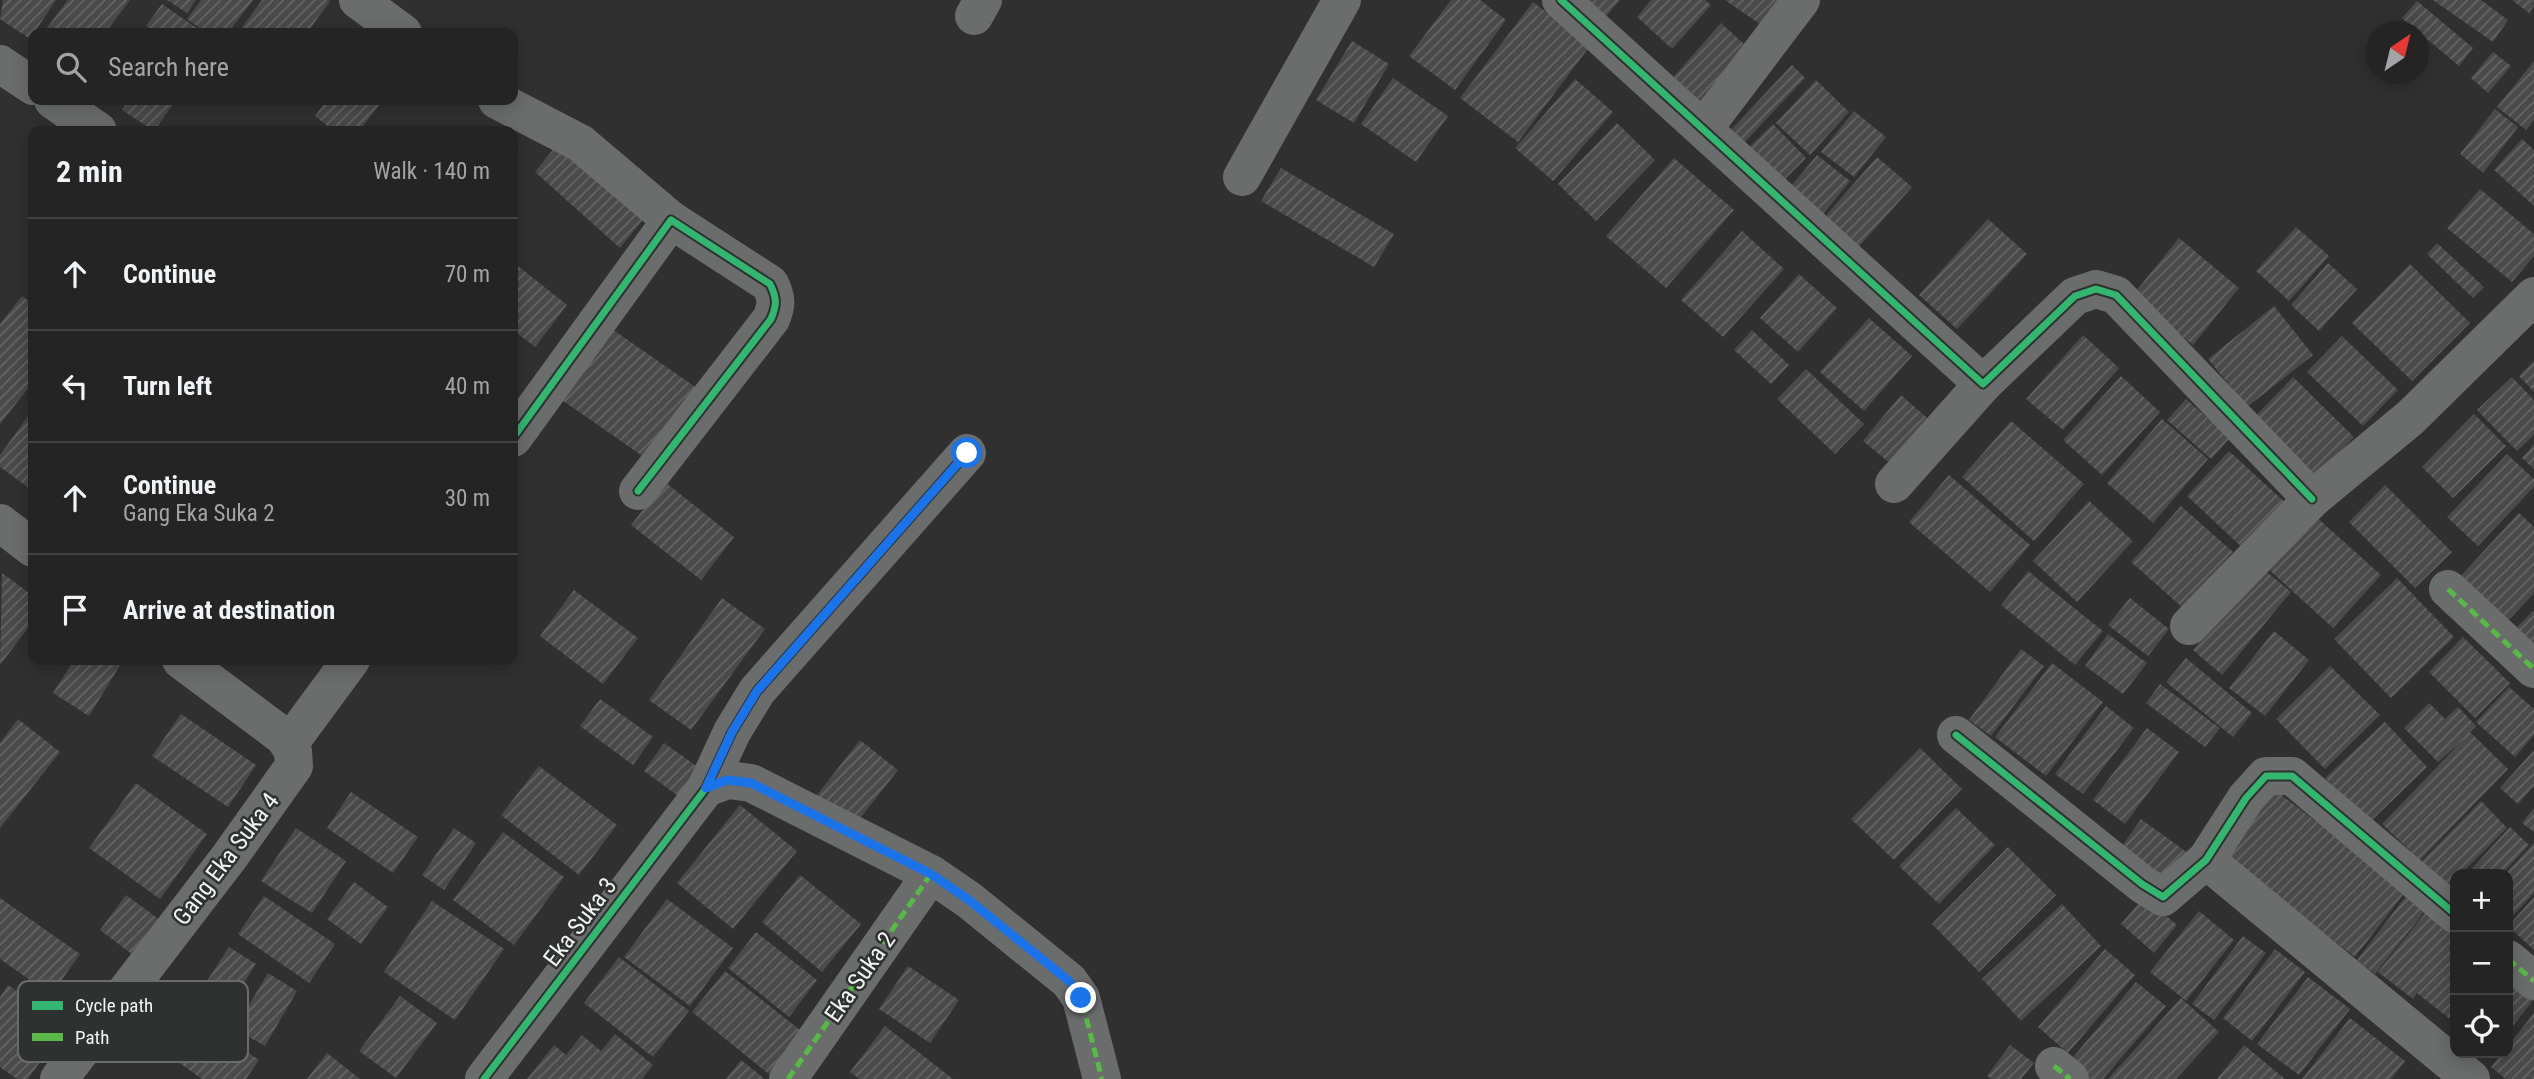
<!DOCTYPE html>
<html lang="en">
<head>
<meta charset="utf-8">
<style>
	body { margin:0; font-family:"Roboto Condensed",sans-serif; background:#303031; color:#f1f3f6 }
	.controls { position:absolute; right:21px; bottom:21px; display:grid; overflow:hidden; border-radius:14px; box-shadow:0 4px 18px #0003 }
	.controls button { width:63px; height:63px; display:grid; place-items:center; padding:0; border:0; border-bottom:2px solid #414141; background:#242424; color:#f1f3f6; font:35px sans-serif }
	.compass { position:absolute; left:2366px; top:21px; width:63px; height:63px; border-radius:50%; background:#242424; box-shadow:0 4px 18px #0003; rotate:35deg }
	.stop { position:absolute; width:21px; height:21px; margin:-16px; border:5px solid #1a73e8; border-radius:50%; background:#fff }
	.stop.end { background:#1a73e8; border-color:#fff; box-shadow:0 2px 7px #0008 }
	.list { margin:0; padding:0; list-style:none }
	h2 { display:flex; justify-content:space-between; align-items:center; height:91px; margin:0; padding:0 28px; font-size:30px }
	h2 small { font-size:23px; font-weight:400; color:#a3a4a6 }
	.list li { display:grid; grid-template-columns:46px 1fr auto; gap:21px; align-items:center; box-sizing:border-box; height:112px; padding:0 28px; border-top:2px solid #414141 }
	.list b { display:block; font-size:26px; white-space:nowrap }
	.list p { margin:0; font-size:23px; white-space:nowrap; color:#a3a4a6 }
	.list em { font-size:23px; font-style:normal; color:#a3a4a6 }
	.icon { flex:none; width:38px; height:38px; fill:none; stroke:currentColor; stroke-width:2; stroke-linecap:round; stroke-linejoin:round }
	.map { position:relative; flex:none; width:2534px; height:1079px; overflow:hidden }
	.search { position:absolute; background:#242424; box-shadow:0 4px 18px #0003; left:28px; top:28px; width:490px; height:77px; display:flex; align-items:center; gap:18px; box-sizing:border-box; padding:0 24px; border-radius:14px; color:#a3a4a6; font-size:26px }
	.panel { position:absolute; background:#242424; box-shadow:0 4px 18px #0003; left:28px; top:126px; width:490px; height:539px; border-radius:14px }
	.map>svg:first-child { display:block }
</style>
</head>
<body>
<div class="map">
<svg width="2534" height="1079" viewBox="0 0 2534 1079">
	<defs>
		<pattern id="building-hatch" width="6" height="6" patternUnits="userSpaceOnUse" patternTransform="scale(1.75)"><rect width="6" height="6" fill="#494a49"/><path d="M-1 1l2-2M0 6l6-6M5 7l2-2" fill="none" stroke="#646564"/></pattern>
	</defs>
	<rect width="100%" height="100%" fill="#303030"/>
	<g fill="url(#building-hatch)">
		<path d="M3,0H56L30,39L0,19Z"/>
		<path d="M68,0H130L105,33H43Z"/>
		<path d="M167,0H196L187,13Z"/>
		<path d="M201,0H253L228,33H206L187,19Z"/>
		<path d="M262,0H328L330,1L307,33H238Z"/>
		<path d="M1451,0H1480L1506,20L1455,90L1409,56Z"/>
		<path d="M1577,0H1620L1602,21Z"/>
		<path d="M1651,0H1705L1711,5L1672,49L1637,17Z"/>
		<path d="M1725,0H1787L1767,29Z"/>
		<path d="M2433,0H2481L2508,20L2493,42Z"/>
		<path d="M2512,0H2534V6L2529,13Z"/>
		<path d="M2417,1L2473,48L2459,66L2402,18Z"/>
		<path d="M1533,2L1590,46L1518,142L1460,98Z"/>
		<path d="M162,4L204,33H156L146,26Z"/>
		<path d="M1721,23L1756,55L1704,113L1669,82Z"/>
		<path d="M1352,41L1389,64L1354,123L1316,100Z"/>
		<path d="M2493,52L2511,66L2488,93L2471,78Z"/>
		<path d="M2534,61V120L2526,130L2497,107Z"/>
		<path d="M1792,65L1805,78L1742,145L1728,133Z"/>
		<path d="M1393,78L1448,116L1416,162L1361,124Z"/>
		<path d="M1575,79L1613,112L1553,181L1515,148Z"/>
		<path d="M1816,80L1849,112L1810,155L1776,123Z"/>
		<path d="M129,100H176L154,131L122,110Z"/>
		<path d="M327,100H383L359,131H334L315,116Z"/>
		<path d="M2495,109L2518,127L2483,173L2460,154Z"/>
		<path d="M1854,111L1886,137L1854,177L1821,152Z"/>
		<path d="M1617,123L1655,160L1596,221L1558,184Z"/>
		<path d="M1773,124L1806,158L1775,189L1742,154Z"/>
		<path d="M2522,139L2534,150V206L2494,170Z"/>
		<path d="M560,141L647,215L620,248L535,172Z"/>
		<path d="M1817,155L1850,181L1815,224L1782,197Z"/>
		<path d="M1877,157L1912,187L1855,251L1821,221Z"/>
		<path d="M1674,158L1734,210L1666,288L1606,236Z"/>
		<path d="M1281,168L1394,234L1374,267L1261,201Z"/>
		<path d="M2480,189L2534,234V256L2512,282L2447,228Z"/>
		<path d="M1988,219L2027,254L1957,329L1919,295Z"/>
		<path d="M2296,227L2329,256L2289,301L2256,271Z"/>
		<path d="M1742,231L1784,269L1723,337L1681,300Z"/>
		<path d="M2179,238L2239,288L2193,345L2132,296Z"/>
		<path d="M2437,243L2484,287L2473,298L2427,254Z"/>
		<path d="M513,262L567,305L535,347L513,330Z"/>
		<path d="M2328,263L2357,289L2319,331L2291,305Z"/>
		<path d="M2410,264L2470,323L2412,381L2352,323Z"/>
		<path d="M1799,274L1837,308L1798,352L1760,318Z"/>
		<path d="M22,296L33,304V382L0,424V324Z"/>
		<path d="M2274,306L2313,355L2247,407L2208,359Z"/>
		<path d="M1869,318L1912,356L1864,411L1820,372Z"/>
		<path d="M609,327L704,393L654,464L559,398Z"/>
		<path d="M1752,330L1789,365L1771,384L1734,350Z"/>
		<path d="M2083,335L2119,368L2063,430L2026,399Z"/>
		<path d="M2342,336L2398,390L2363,426L2307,372Z"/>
		<path d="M2534,361V392L2519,376Z"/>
		<path d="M1806,369L1864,424L1835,454L1777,399Z"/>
		<path d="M2121,376L2160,412L2102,475L2063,440Z"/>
		<path d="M2293,377L2354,437L2309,484L2248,424Z"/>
		<path d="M2512,377L2534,400V435L2517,451L2477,410Z"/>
		<path d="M1901,395L1934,424L1897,469L1863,441Z"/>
		<path d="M2186,399L2230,438L2211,459L2167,420Z"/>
		<path d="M33,409V491L0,467V455Z"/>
		<path d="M2474,414L2506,446L2453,498L2422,467Z"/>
		<path d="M2162,419L2208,459L2153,523L2107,483Z"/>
		<path d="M2011,421L2084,484L2034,541L1962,477Z"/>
		<path d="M2534,444V469L2522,458Z"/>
		<path d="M2229,451L2288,505L2245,550L2187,496Z"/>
		<path d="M2507,454L2534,479V487L2478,546L2447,517Z"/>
		<path d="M1949,475L2030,545L1990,592L1909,522Z"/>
		<path d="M665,482L734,537L701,580L631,525Z"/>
		<path d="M2385,485L2452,552L2415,588L2349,522Z"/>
		<path d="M2089,501L2133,541L2077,602L2033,561Z"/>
		<path d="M2181,506L2233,552L2183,608L2131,562Z"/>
		<path d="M2519,513L2534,527V593L2504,625L2456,581Z"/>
		<path d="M2313,514L2381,575L2333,628L2265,566Z"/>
		<path d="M2262,568L2291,592L2222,675L2193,650Z"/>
		<path d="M2028,571L2103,631L2075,665L2001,605Z"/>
		<path d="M2,573L33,596V621L0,665Z"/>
		<path d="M2397,578L2454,637L2391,698L2334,639Z"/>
		<path d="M574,590L638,638L603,684L540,636Z"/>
		<path d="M722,598L765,629L691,730L649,700Z"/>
		<path d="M2130,598L2169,629L2148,656L2108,625Z"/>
		<path d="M2534,610V657L2510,634Z"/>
		<path d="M2274,631L2309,660L2265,716L2229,688Z"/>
		<path d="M2108,634L2147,663L2123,694L2085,666Z"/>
		<path d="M2463,637L2510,683L2475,718L2429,672Z"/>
		<path d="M2021,649L2044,666L1991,736L1969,720Z"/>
		<path d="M2186,658L2252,713L2233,737L2166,682Z"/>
		<path d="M74,660L122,662L89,716L53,693Z"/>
		<path d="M2052,663L2103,702L2046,776L1995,737Z"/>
		<path d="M2330,666L2380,715L2325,769L2276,719Z"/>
		<path d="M2160,684L2220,728L2205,747L2146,703Z"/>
		<path d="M2509,687L2534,709V735L2515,757L2476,722Z"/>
		<path d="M600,699L653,737L633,765L580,726Z"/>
		<path d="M2429,703L2445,719L2458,707L2476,726L2470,732L2508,769L2420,860L2382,824L2465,738L2438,762L2404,728Z"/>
		<path d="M2106,706L2134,728L2083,794L2055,774Z"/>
		<path d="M181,714L256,765L228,807L152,756Z"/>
		<path d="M18,719L60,752L0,828V743Z"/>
		<path d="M2385,722L2427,767L2369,823L2325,778Z"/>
		<path d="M2147,728L2179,752L2125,824L2093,800Z"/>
		<path d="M860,740L898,770L854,826L817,795Z"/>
		<path d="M664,743L705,772L685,801L644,771Z"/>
		<path d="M1920,748L1962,789L1894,860L1851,819Z"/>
		<path d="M2534,750V786L2518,804L2500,788Z"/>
		<path d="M539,766L617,825L579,875L501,815Z"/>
		<path d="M136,783L207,834L160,899L89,848Z"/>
		<path d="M2275,790L2406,891L2355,957L2224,857Z"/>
		<path d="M351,792L418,837L393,873L327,828Z"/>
		<path d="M2481,801L2507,828L2461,874H2455V880L2442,893L2416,867Z"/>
		<path d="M740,805L797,851L733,929L677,883Z"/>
		<path d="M1956,808L1995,845L1939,904L1899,866Z"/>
		<path d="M2534,808V832L2522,823Z"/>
		<path d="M2141,819L2192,856L2169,889L2118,852Z"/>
		<path d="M2510,827L2529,845L2502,874H2467Z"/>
		<path d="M296,828L346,861L312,913L261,881Z"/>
		<path d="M454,828L476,843L444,890L422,875Z"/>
		<path d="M503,832L564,877L514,945L453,900Z"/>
		<path d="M2534,843V893L2510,919L2508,916V874H2505Z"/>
		<path d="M2008,847L2056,895L1979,972L1932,924Z"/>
		<path d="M800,875L861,924L822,972L762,922Z"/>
		<path d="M354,882L388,907L361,944L327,919Z"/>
		<path d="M2409,892L2428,907L2375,974L2357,960Z"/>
		<path d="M126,895L160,920L133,955L100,930Z"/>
		<path d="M264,896L335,944L309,983L238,934Z"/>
		<path d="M2144,897L2177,925L2154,953L2121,924Z"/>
		<path d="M2534,897V950L2508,926Z"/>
		<path d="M0,898L80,954L51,995L0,959Z"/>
		<path d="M667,899L733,948L690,1006L624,957Z"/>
		<path d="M432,901L504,949L455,1020L384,972Z"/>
		<path d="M2062,904L2101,946L2021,1021L1982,979Z"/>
		<path d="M2429,908L2455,929V1023L2417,993L2413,999L2378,972Z"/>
		<path d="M2199,911L2234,940L2186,1001L2150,972Z"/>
		<path d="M756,932L817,980L789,1017L728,968Z"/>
		<path d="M2243,936L2266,953L2214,1020L2192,1004Z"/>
		<path d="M229,947L256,964L221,1018L194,1001Z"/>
		<path d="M2105,949L2135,975L2068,1053L2038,1027Z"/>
		<path d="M2275,949L2305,972L2252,1041L2223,1018Z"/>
		<path d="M619,957L689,1011L653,1057L584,1003Z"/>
		<path d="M908,966L959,1000L930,1043L879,1009Z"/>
		<path d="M725,971L804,1033L770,1075L692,1012Z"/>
		<path d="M268,973L297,991L265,1046L235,1029Z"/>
		<path d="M2508,974L2534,999L2508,1032Z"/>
		<path d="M2308,977L2350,1009L2299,1075L2257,1044Z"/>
		<path d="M2136,982L2166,1006L2103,1079H2079L2065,1067Z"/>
		<path d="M8,985L66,1025L28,1079H17L0,1067V997Z"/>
		<path d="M400,996L437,1023L396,1078L359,1051Z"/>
		<path d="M2181,998L2219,1032L2176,1079H2108Z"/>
		<path d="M174,1000L259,1060L246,1079H202L146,1039Z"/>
		<path d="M2534,1013V1079H2506L2491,1067L2502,1053H2508V1046Z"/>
		<path d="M2350,1018L2405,1061L2391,1079H2302Z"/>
		<path d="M885,1026L953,1079H859L850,1072Z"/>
		<path d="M615,1034L653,1065L642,1079H527L554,1045L566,1055L582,1035L601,1051Z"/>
		<path d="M2010,1045L2034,1063L2021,1079H1991L1987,1076Z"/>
		<path d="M2244,1045L2285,1079H2217Z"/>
		<path d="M327,1053L360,1079H307Z"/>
		<path d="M741,1060L765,1079H726Z"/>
	</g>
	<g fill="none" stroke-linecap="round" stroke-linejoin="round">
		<g stroke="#6b6c6c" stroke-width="38">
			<path d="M358,0L403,33"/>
			<path d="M1561,0L1983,384L2075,296L2096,289L2116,295L2312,499"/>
			<path d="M974,16L983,0"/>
			<path d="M0,64L33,86"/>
			<path d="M53,100L98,131"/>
			<path d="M497,100L580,143L671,220"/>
			<path d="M1704,128L1801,0"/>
			<path d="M1242,177L1342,0"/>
			<path d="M513,438L671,220L770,284C777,298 777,305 771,319L638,491"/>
			<path d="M1894,484L1983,384"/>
			<path d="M0,523L33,548"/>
			<path d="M2448,589L2534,669"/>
			<path d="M2189,626L2312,499L2410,418L2534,296"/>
			<path d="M1956,735L2142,884L2163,897L2206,860L2246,798L2266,776H2292L2455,914"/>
			<path d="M289,744L351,660"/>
			<path d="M706,788L728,780L751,783L931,874L969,900L1069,981L1081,998L1102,1079"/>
			<path d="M2206,860L2471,1079"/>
			<path d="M2508,959L2534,981"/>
			<path d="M2054,1066L2070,1079"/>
			<path d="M59,1079L230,856L294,766L293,751L284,737L181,660"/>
			<path d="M484,1079L706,788L732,732L757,691L967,453"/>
			<path d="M788,1079L931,874"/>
		</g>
		<g stroke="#58b947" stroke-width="5" stroke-dasharray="10 5" stroke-linecap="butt">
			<path d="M2448,589L2534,669"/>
			<path d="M706,788L728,780L751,783L931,874L969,900L1069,981L1081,998L1102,1079"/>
			<path d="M2508,959L2534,981"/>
			<path d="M2054,1066L2070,1079"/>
			<path d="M788,1079L931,874"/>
		</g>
		<defs>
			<g id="cycleway">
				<path d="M1561,0L1983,384L2075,296L2096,289L2116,295L2312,499"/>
				<path d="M513,438L671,220L770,284C777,298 777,305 771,319L638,491"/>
				<path d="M1956,735L2142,884L2163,897L2206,860L2246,798L2266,776H2292L2455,914"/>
				<path d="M484,1079L706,788L732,732L757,691L967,453"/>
			</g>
		</defs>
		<use href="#cycleway" stroke="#2f3130" stroke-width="11"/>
		<use href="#cycleway" stroke="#33b770" stroke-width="7"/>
	</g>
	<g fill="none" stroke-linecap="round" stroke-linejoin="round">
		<path stroke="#1a73e8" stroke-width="9" d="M967,453L757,691L732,732L706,788L727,780L751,783L931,874L969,900L1069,981L1081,998"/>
	</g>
	<g text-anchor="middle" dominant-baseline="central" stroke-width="5" stroke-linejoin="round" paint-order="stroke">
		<g font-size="24" fill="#f2f4f3" stroke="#2f3130">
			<text transform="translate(226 859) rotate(-53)">Gang Eka Suka 4</text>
			<text transform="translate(580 922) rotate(-53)">Eka Suka 3</text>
			<text transform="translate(860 977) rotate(-55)">Eka Suka 2</text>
		</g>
	</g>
	<rect x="18" y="981" width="230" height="81" rx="10" fill="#2f3130" stroke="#6a6c6a" stroke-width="2"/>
	<rect x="32" y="1001" width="31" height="9" fill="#33b770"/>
	<rect x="32" y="1033" width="31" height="8" fill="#58b947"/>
	<g font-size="19" fill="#f2f4f3">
		<text x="75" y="1012">Cycle path</text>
		<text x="75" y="1044">Path</text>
	</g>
</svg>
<div class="controls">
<button>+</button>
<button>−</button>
<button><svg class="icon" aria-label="locate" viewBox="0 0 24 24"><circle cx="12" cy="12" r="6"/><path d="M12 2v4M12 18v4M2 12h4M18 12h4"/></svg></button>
</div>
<svg class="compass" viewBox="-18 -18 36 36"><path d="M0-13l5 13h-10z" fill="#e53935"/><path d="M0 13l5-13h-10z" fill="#a3a4a6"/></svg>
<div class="stop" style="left:967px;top:453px"></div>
<div class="stop end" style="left:1081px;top:998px"></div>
<div class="search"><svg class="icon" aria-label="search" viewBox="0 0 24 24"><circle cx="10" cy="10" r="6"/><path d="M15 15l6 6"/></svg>Search here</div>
<section class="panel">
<h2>2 min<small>Walk · 140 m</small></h2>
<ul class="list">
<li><svg class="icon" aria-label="ahead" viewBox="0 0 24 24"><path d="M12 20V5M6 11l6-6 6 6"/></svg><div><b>Continue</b></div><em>70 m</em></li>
<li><svg class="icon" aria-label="left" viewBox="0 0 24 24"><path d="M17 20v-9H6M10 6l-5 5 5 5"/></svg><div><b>Turn left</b></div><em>40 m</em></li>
<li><svg class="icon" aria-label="ahead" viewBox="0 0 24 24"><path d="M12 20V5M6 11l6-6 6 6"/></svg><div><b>Continue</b><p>Gang Eka Suka 2</p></div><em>30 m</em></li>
<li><svg class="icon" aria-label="arrive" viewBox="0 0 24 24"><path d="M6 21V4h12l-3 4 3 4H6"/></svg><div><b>Arrive at destination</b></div></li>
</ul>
</section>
</div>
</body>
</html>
